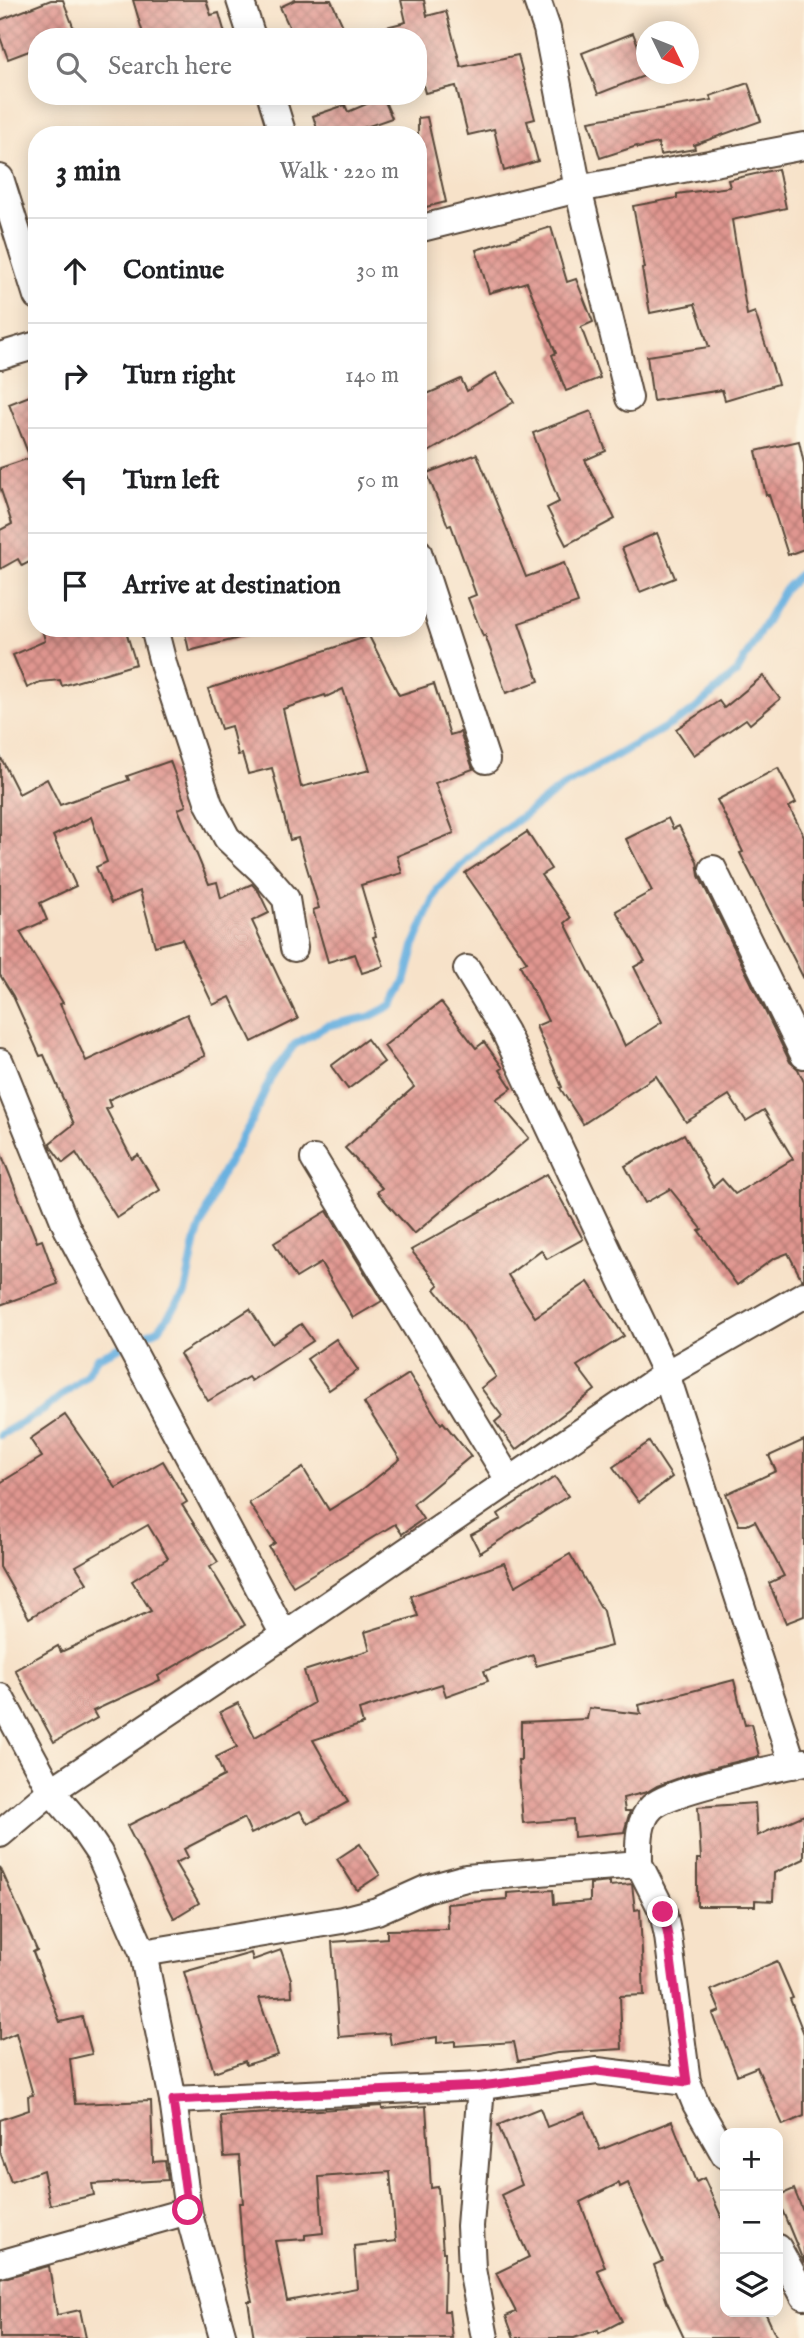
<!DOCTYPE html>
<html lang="en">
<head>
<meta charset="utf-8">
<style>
	body { margin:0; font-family:"IM FELL English",serif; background:#f6f6f6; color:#202124 }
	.controls { position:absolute; right:21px; bottom:21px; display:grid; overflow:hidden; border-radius:14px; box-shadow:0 4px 18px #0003 }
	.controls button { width:63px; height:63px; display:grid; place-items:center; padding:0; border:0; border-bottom:2px solid #e0e0e0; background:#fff; color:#202124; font:35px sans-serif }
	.compass { position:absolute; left:636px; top:21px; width:63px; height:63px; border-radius:50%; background:#fff; box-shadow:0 4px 18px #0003; rotate:133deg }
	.stop { position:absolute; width:21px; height:21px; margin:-16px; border:5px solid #db2777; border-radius:50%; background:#fff }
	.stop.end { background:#db2777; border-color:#fff; box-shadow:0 2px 7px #0008 }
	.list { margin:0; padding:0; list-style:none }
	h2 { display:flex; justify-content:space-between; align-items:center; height:91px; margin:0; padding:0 28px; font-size:30px }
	h2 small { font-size:23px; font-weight:400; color:#757577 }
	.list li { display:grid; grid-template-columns:46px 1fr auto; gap:21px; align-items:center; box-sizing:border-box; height:105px; padding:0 28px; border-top:2px solid #e0e0e0 }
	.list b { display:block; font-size:26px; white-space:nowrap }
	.list em { font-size:23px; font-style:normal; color:#757577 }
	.icon { flex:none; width:38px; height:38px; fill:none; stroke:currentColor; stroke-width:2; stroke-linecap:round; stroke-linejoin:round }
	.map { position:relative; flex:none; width:804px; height:2338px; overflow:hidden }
	.search { position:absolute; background:#fff; box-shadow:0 4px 18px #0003; left:28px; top:28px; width:399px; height:77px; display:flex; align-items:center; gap:18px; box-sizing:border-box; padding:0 24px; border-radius:28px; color:#757577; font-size:26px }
	.panel { position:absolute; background:#fff; box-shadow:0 4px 18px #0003; left:28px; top:126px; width:399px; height:511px; border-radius:28px }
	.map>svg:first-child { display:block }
</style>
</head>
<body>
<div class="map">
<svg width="804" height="2338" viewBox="0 0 804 2338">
	<defs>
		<pattern id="building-cross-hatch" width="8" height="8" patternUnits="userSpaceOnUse" patternTransform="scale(1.75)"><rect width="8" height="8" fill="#e09690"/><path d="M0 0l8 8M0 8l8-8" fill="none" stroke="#b77b75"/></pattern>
	</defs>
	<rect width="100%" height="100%" fill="#fcf5e5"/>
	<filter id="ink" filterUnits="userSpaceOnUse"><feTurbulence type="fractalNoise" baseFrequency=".0143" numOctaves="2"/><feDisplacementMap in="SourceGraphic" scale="14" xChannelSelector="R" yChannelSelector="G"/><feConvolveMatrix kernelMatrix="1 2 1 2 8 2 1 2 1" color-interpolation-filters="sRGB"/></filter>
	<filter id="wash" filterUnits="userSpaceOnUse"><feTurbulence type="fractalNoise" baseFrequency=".00686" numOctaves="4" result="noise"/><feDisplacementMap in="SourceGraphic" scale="28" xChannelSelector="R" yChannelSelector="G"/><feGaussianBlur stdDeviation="1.57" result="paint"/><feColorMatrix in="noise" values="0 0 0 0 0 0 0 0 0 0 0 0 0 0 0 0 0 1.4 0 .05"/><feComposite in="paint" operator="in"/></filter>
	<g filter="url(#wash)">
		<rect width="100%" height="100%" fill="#f7e2c9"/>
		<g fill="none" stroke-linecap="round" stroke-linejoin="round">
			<path stroke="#69b1e0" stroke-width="8" d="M0,1435L44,1410L86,1375L97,1358L159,1329L185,1293L196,1239L218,1181L249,1126L273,1073L294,1045L326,1026L369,1017L392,1005L405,982L415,943L438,889L481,846L565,785L692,712L737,672L784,590L804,571"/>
		</g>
		<g id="blocks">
			<g fill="url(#building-cross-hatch)" fill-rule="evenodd">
				<path d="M51,0H63L77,37H37V48L8,59L0,37V20Z"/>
				<path d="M133,0H206L211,15L219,13L226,37H144Z"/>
				<path d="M295,0H331L348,37H294L280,7Z"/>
				<path d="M401,0H424L427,16L446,11L461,67L518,55L535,119L527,121L538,161L504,171L494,129L468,135L456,86L425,93L418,66V37H375L374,30L406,22Z"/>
				<path d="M633,33L647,68V74H649L598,94L582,53Z"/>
				<path d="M748,83L761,121L694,145L695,149L660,155L658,143L638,148L637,146L600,158L589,121L712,100L710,96Z"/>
				<path d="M383,97L392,118L343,135H319L313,116L345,105L348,112Z"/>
				<path d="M427,117L446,202L418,209V118Z"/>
				<path d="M778,169L786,208L732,220L747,315L755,312L778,384L725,400L722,390L653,401L647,356L709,347L695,304L650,313L642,269L645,268L633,206L677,198V194L730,187L728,180Z"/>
				<path d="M551,227L567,282L576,279L593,322L581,327L600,378L566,391L552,355L556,353L527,282L489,293L476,250Z"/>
				<path d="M496,373L514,402L418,458V398L461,379L467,391Z"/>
				<path d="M37,393V558L22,566L18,559L0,569V530L12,524L0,487V468L30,458L9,404Z"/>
				<path d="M591,411L606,451L585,460L615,519L566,545L547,508L559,502L533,433Z"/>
				<path d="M799,441L804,464V549L788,555L769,495H766L756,451Z"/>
				<path d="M477,454L526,577L564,563L578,603L519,623L539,681L506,693L485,635L483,636L468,598L476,595L451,525L448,526L427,473Z"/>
				<path d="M657,533L675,578L640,592L622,548Z"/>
				<path d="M42,628H125L136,664L62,686L60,680L40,682L27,688L13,655L45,641Z"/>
				<path d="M184,628H251V635L189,651Z"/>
				<path d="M369,636L399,695L434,684L450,735L460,732L473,769L435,783L454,833L397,856L402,873L361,885L376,936L373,937L384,966L362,973L355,954L328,962L313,910L319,908L298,838L290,840L272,768L248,774L242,754L238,755L231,726L221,729L208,689ZM343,689L370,770L301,787L283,709L325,695L326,697Z"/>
				<path d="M763,676L780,699L750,724L746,719L694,755L676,729L719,701L724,708Z"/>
				<path d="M0,756L19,794L47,779L60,805L129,780L127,776L170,761L186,806L178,809L209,884L217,882L221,898L252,884L259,892L269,913L252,921L298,1019L252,1042L230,997L213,1005L182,939L155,946L140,891L111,903L96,867L107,862L91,817L53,836L76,886L40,903L47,920L20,932L63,1003L60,1004L86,1061L187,1014L205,1056L108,1100L111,1107L106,1109L132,1159L138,1155L160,1190L117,1218L76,1153L63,1163L51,1147L50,1143L74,1124L44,1055L40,1056L13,996L0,975Z"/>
				<path d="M778,768L796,803L789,807L804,836V979L740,853L743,852L717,800Z"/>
				<path d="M668,818L673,829L679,826L697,861L699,876L790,1062L798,1069L804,1082V1279L802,1280L788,1253L773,1259L737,1285L699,1231L702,1229L670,1189L645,1203L625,1166L684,1134L713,1187L722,1179L735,1194L793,1159L764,1110L746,1121L729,1095L686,1122L656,1076L583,1124L560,1088L562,1087L536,1026L548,1021L520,965L527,962L465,873L527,832L551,869L541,875L571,918L565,923L605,1002L625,1046L662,1022L634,967L645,961L616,911L652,891L626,839Z"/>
				<path d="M441,1002L476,1048L484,1042L503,1068L500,1070L512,1088L496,1099L529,1138L414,1234L377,1192L382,1188L345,1148L414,1087L384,1046Z"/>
				<path d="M367,1039L384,1062L348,1089L331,1066Z"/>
				<path d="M0,1151L37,1242L42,1240L58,1284L0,1305Z"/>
				<path d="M547,1174L583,1239L547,1259L541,1250L508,1275L535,1317L588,1282L624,1336L577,1366L595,1390L516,1450L495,1422L502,1416L481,1388L496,1377L464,1326L435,1289L439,1285L411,1250Z"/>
				<path d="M327,1211L382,1301L353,1318L321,1263L296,1278L274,1243Z"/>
				<path d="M250,1309L272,1344L301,1324L313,1341L251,1381L248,1377L208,1401L180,1354Z"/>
				<path d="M336,1339L358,1370L329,1390L307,1359Z"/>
				<path d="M409,1374L441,1424L443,1422L471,1456L413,1504L423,1519L402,1534L395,1524L293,1586L269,1547L275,1543L249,1503L303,1468L329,1510L363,1489L400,1459L364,1403Z"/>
				<path d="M65,1415L116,1488L163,1461L187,1502L182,1505L218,1562L210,1567L245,1625L158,1676L160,1680L93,1711L97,1718L54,1742L15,1670L58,1646L61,1652L151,1611L132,1581L168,1558L148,1525L76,1566L87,1583L29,1618L0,1567V1483L42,1457L30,1439Z"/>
				<path d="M804,1440V1616L786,1623L769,1583L784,1576L755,1521L747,1525H739L726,1494L776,1471L769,1456Z"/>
				<path d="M649,1442L672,1477L639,1502L613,1467Z"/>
				<path d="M555,1477L568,1496L480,1553L471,1535L501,1519L498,1514Z"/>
				<path d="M570,1554L603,1611L611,1646L536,1666L533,1655L484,1671L488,1681L446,1696L442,1684L359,1710L363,1724L313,1740L348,1802L308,1824L300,1811L251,1834L244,1818L184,1849L188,1857L175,1863L199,1903L174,1918L127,1826L224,1776L216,1757L237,1747L220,1712L238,1703L255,1737L314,1703L304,1671L370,1650L365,1632L418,1616L411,1596L504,1563L515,1586Z"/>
				<path d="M734,1680L745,1725L751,1724L759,1756L696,1772L657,1786L647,1792L623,1798L625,1811H630L624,1832L574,1837L573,1819L523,1823L518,1760H521V1722L587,1719L589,1708L641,1714L639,1705Z"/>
				<path d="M755,1803L757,1836L804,1815V1859L774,1873L773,1901L755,1900V1906H697V1859H701L698,1807Z"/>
				<path d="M360,1844L380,1875L357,1890L337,1859Z"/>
				<path d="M0,1867L37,1950L33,1952L60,2022L82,2017L92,2054L70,2059L75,2104L151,2101L153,2162L165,2161L168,2180L92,2184L94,2195L50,2205L43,2170L11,2182L0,2152V2120L29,2110L28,2096L33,2095L16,2033L0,2040Z"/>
				<path d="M610,1882V1886L632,1884L635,1910L640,1909L644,1995L620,1996L622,2049L557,2053L518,2061L514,2042L455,2046V2041L437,2043V2037L391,2045L389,2033L339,2037L332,1942L387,1938V1930L448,1929L447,1904L507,1899V1893L553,1890L554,1904L590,1901V1884Z"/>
				<path d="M281,1950L291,1979L292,1996L259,1998L278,2055L246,2065L245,2061L214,2072L184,1972L251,1953L253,1960Z"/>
				<path d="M777,1961L793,1998L790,1999L804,2034V2116L783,2125L757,2067L737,2075L713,2014L720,2011L711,1990Z"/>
				<path d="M382,2106V2109L426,2106L431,2188L438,2187L443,2252H445L444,2311H449L452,2338H254L248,2301H252L243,2260L239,2203H243L239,2156L224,2157L221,2116ZM390,2172L396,2241L354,2246L357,2288L287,2301L275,2241L305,2239V2235L323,2233L319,2177Z"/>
				<path d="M540,2108L547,2127L585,2112L600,2150L672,2121L696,2182L704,2178L725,2225V2312H765L777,2338H684L667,2302L654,2265L663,2261L628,2183L620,2187L619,2183L580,2202L605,2267L597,2270L622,2321L599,2333L598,2330L574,2338H514L506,2316L516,2312L496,2273L529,2257L501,2195L522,2185L498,2125Z"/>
				<path d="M794,2189L804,2214V2263L778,2200V2196Z"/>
				<path d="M49,2266L57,2315L80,2310L86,2338H0V2279Z"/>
			</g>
		</g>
	</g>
	<g filter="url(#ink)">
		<use href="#blocks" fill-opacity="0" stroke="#574638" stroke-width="2"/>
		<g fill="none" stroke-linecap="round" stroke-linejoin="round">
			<defs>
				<g id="minor">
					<path d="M240,0L252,37"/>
					<path d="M537,0L547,29L578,189L629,398"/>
					<path d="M271,96L283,135"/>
					<path d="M0,178L37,296"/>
					<path d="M418,229L578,189L804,146"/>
					<path d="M0,356L37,345"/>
					<path d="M418,552L486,760"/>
					<path d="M154,628L164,667L209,804L227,838L261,870L286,899L294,948"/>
					<path d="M713,869L804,1055"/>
					<path d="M467,969L505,1032L666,1374L793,1765"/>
					<path d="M0,1062L67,1228L284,1635"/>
					<path d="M314,1159L509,1480"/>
					<path d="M0,1697L51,1791L80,1825L99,1853L143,1953L173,2100L188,2211L223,2338"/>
					<path d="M0,1834L51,1791L284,1635L666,1374L804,1295"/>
					<path d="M639,1864L663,1912L668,1936L687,2082L696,2104L725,2155"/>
					<path d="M143,1953L342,1920L377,1911L426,1889L466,1878L639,1864C639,1846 637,1821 652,1807C671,1789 774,1769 804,1762"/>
					<path d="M481,2086L470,2226L472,2269L485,2338"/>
					<path d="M173,2100L481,2086L597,2071L687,2082"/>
					<path d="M778,2248L804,2296"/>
					<path d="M0,2264L188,2211"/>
				</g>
			</defs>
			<use href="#minor" stroke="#574638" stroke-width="30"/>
			<use href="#minor" stroke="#fff" stroke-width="26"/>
		</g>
	</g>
	<g fill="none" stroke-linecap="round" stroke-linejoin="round" filter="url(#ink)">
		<path stroke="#db2777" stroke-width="9" d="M188,2210L173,2100L481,2086L597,2071L687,2082L668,1936L663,1912"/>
	</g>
</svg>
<div class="controls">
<button>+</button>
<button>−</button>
<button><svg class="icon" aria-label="layers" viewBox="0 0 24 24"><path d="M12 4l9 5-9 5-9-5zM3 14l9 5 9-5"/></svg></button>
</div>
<svg class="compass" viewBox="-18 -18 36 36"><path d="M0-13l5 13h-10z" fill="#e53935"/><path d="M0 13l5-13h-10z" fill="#757577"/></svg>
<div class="stop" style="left:188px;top:2210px"></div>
<div class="stop end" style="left:663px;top:1912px"></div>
<div class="search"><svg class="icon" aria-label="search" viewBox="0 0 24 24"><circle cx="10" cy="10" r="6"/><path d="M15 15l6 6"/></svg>Search here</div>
<section class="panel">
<h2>3 min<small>Walk · 220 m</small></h2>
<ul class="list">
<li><svg class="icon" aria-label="ahead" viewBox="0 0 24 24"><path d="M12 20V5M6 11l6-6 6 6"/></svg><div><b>Continue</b></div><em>30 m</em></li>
<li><svg class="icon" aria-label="right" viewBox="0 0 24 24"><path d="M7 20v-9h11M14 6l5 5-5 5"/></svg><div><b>Turn right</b></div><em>140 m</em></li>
<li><svg class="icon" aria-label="left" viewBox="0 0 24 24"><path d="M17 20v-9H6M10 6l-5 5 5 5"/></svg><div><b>Turn left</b></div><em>50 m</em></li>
<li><svg class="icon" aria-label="arrive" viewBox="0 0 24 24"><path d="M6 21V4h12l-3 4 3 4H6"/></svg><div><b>Arrive at destination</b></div></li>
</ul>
</section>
</div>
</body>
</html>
